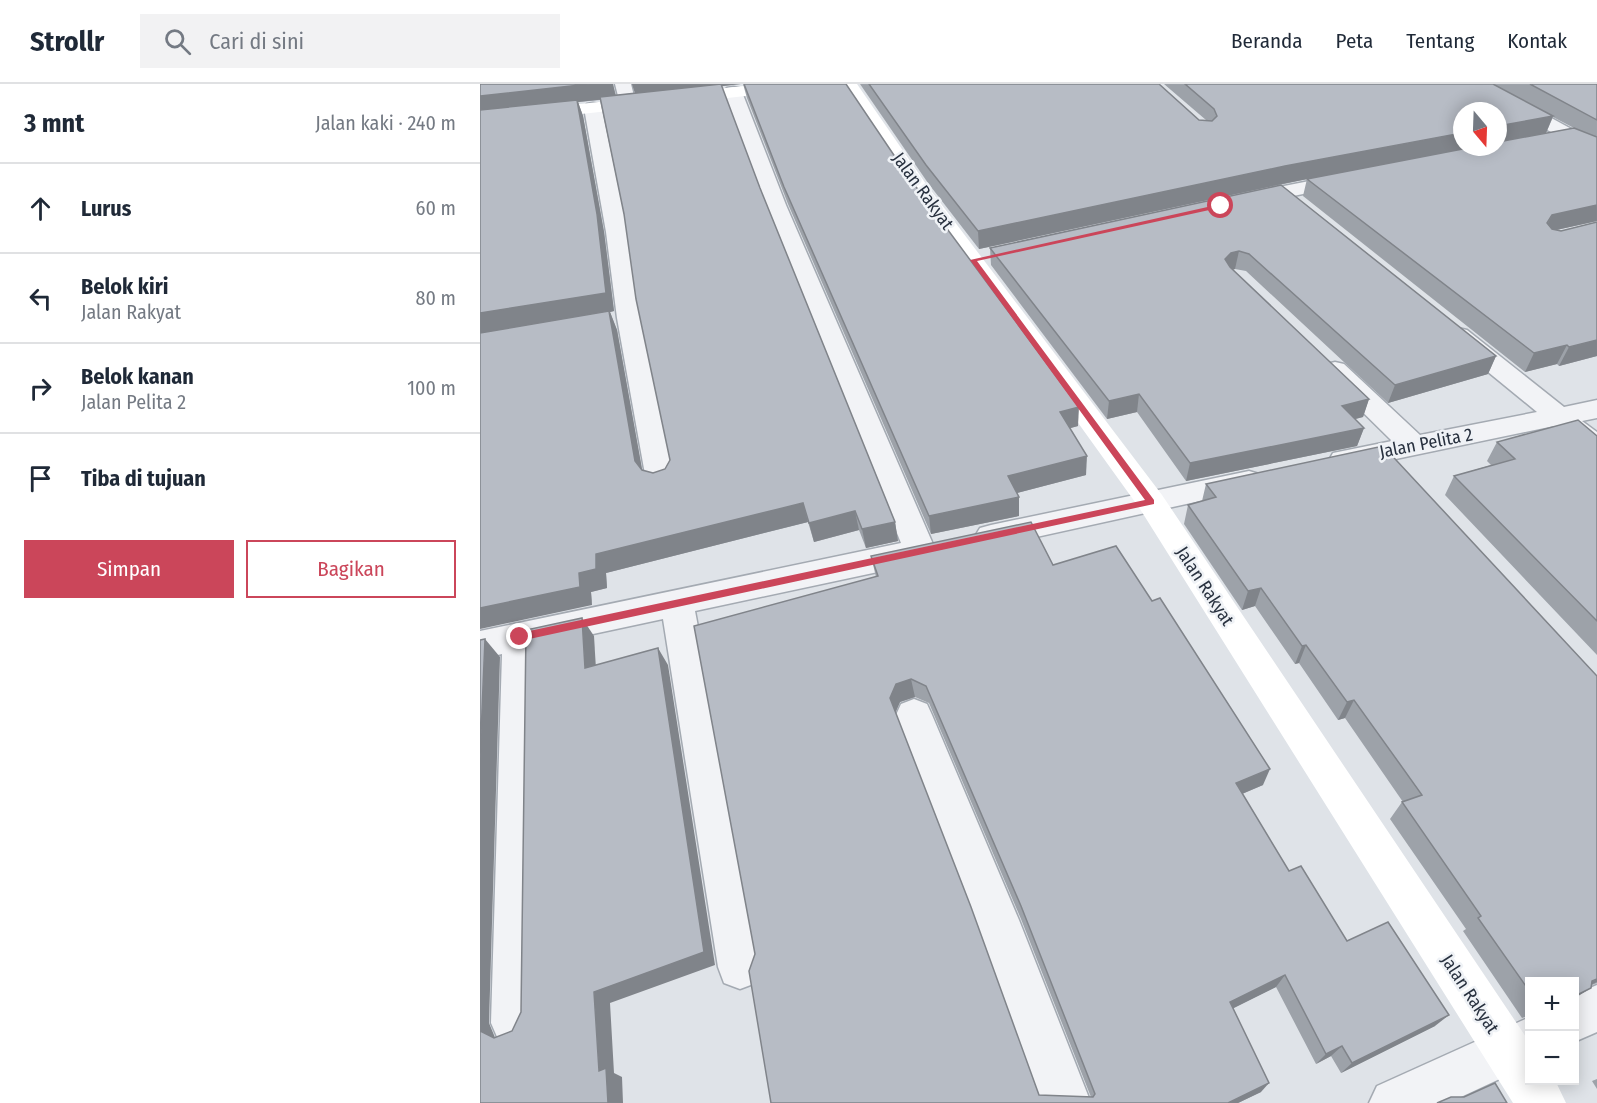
<!DOCTYPE html>
<html lang="id">
<head>
<meta charset="utf-8">
<style>
	body { margin:0; font-family:"Fira Sans Condensed",sans-serif; background:#f2f2f3; color:#1f2937 }
	.controls { position:absolute; right:18px; bottom:18px; display:grid; overflow:hidden; border-radius:0px; box-shadow:0 3px 15px #0003 }
	.controls button { width:54px; height:54px; display:grid; place-items:center; padding:0; border:0; border-bottom:2px solid #e0e1e3; background:#fff; color:#1f2937; font:30px sans-serif }
	.compass { position:absolute; left:973px; top:18px; width:54px; height:54px; border-radius:50%; background:#fff; box-shadow:0 3px 15px #0003; rotate:161deg }
	.stop { position:absolute; width:18px; height:18px; margin:-14px; border:4px solid #cb465a; border-radius:50%; background:#fff }
	.stop.end { background:#cb465a; border-color:#fff; box-shadow:0 2px 6px #0008 }
	.list { margin:0; padding:0; list-style:none }
	h2 { display:flex; justify-content:space-between; align-items:center; height:78px; margin:0; padding:0 24px; font-size:26px }
	h2 small { font-size:20px; font-weight:400; color:#747a83 }
	.list li { display:grid; grid-template-columns:39px 1fr auto; gap:18px; align-items:center; box-sizing:border-box; height:90px; padding:0 24px; border-top:2px solid #e0e1e3 }
	.list b { display:block; font-size:22px; white-space:nowrap }
	.list p { margin:0; font-size:20px; white-space:nowrap; color:#747a83 }
	.list em { font-size:20px; font-style:normal; color:#747a83 }
	.actions { display:flex; gap:12px; padding:18px 24px }
	.actions a { flex:1; padding:14px 0; border:2px solid #cb465a; border-radius:0px; text-align:center; font-size:21px; color:#cb465a }
	.actions .main { background:#cb465a; color:#fff }
	.icon { flex:none; width:33px; height:33px; fill:none; stroke:currentColor; stroke-width:2; stroke-linecap:round; stroke-linejoin:round }
	.map { position:relative; flex:none; width:1117px; height:1019px; overflow:hidden }
	header { display:flex; align-items:center; gap:36px; box-sizing:border-box; height:84px; padding:0 30px; background:#fff; border-bottom:2px solid #e0e1e3 }
	header strong { font-size:28px }
	nav { display:flex; gap:33px; margin-inline-start:auto; font-size:21px }
	.search { width:420px; height:54px; background:#f2f2f3; display:flex; align-items:center; gap:15px; box-sizing:border-box; padding:0 21px; border-radius:0px; color:#747a83; font-size:22px }
	main { display:flex }
	aside { flex:1; background:#fff }
	.map>svg:first-child { display:block }
</style>
</head>
<body>
<header>
<strong>Strollr</strong>
<div class="search"><svg class="icon" aria-label="search" viewBox="0 0 24 24"><circle cx="10" cy="10" r="6"/><path d="M15 15l6 6"/></svg>Cari di sini</div>
<nav><a>Beranda</a><a>Peta</a><a>Tentang</a><a>Kontak</a></nav>
</header>
<main>
<aside>
<h2>3 mnt<small>Jalan kaki · 240 m</small></h2>
<ul class="list">
<li><svg class="icon" aria-label="ahead" viewBox="0 0 24 24"><path d="M12 20V5M6 11l6-6 6 6"/></svg><div><b>Lurus</b></div><em>60 m</em></li>
<li><svg class="icon" aria-label="left" viewBox="0 0 24 24"><path d="M17 20v-9H6M10 6l-5 5 5 5"/></svg><div><b>Belok kiri</b><p>Jalan Rakyat</p></div><em>80 m</em></li>
<li><svg class="icon" aria-label="right" viewBox="0 0 24 24"><path d="M7 20v-9h11M14 6l5 5-5 5"/></svg><div><b>Belok kanan</b><p>Jalan Pelita 2</p></div><em>100 m</em></li>
<li><svg class="icon" aria-label="arrive" viewBox="0 0 24 24"><path d="M6 21V4h12l-3 4 3 4H6"/></svg><div><b>Tiba di tujuan</b></div></li>
</ul>
<div class="actions"><a class="main">Simpan</a><a>Bagikan</a></div>
</aside>
<div class="map">
<svg width="1117" height="1019" viewBox="0 0 1117 1019">
	<rect width="100%" height="100%" fill="#dfe3e8"/>
	<g fill="none" stroke-linecap="round" stroke-linejoin="round">
		<defs>
			<g id="street">
				<path d="M135,0H151L156,20L153,24H141Z"/>
				<path d="M988,0H1009L1117,59V73L990,4Z"/>
				<path d="M253,3L259,4L262,8L306,121L456,467L451,475L440,479L215,527L282,883L276,899L260,905L244,899L238,883L183,535L57,562V939L50,955L34,962L18,955L11,939L22,570L0,575V547L421,459L286,121L244,8L247,4Z"/>
				<path d="M113,19L119,20L122,24L148,148L161,234L196,396L191,403L181,406L171,403L166,396L137,234L126,148L104,24L107,20Z"/>
				<path d="M870,89L877,91L880,95L877,99L764,122L757,120L754,116L757,112L764,110Z"/>
				<path d="M978,244L987,246L1084,323L1117,316V334L1102,337L1117,348V372L1107,370L1074,342L863,386L853,383L849,376L853,369L912,357L846,292L842,286L846,280L855,278L864,280L940,351L1057,328L969,256L966,251L969,246Z"/>
				<path d="M769,387L779,390L784,397L779,404L511,463L500,460L495,452L500,444L511,441Z"/>
				<path d="M434,615L447,620L452,631L539,836L611,1019H561L495,836L416,631L421,620Z"/>
				<path d="M1117,901V948L1094,958V911Z"/>
				<path d="M1050,933V981L968,1019H889L897,1002Z"/>
			</g>
		</defs>
		<use href="#street" stroke="#a4aab2" stroke-width="3"/>
		<use href="#street" fill="#f2f3f6" fill-rule="evenodd"/>
		<g fill="#fff" fill-rule="evenodd">
			<path d="M282,0H337L329,5L0,41V31Z"/>
			<path d="M361,0H377L446,100L682,411L1050,959V996H1075L1086,1019H1033L660,425L432,108Z"/>
		</g>
	</g>
	<g fill="#9da2a9" fill-rule="evenodd">
		<path d="M0,0L133,1L136,11L155,9L152,0H261L241,2L280,104L415,438L418,457L386,464L379,446L334,458L328,438L126,489L127,504L111,508L112,521ZM120,16L144,130L190,376L185,385L173,389L162,386L137,246L130,228L134,227L124,148L103,32L98,18Z"/>
		<path d="M263,0L598,342L590,344L606,391L537,409L539,413V432L451,450L308,120L267,14Z"/>
		<path d="M380,0H679L719,36H726L684,0H1117V137L1076,146L1081,147L1117,138V272L1079,282L1077,280L1045,288L823,112L827,95L499,165L448,99ZM1018,27V63H982ZM1073,33L1094,44L1066,49Z"/>
		<path d="M801,101L1016,272L1008,290L908,319L766,187L755,185L752,186L889,315L883,333L875,335L884,344L877,362L706,397L657,328L627,335L511,181L510,164Z"/>
		<path d="M1117,352V571L965,411L974,392L1011,381L1007,377L1017,358Z"/>
		<path d="M726,400L1117,592V899L1112,901L1050,897V931L1042,934L983,847L986,845L910,735L922,718H923L865,634L858,636L819,579L815,580L775,522L762,526L704,440L708,421L722,417Z"/>
		<path d="M391,472L573,481L783,701L762,710L809,787L867,857L955,942L861,989L851,972L836,980L796,903L753,924L781,1008L758,1019H291L275,870L396,493ZM435,613L449,619L541,835L611,1013L559,1011L415,629L420,618Z"/>
		<path d="M1117,995V1005L1112,997Z"/>
	</g>
	<g fill="#80848a">
		<path d="M109,0H133L136,14L98,18L103,32L124,148L134,227L130,228L137,246L164,396L0,250V12Z"/>
		<path d="M152,0H261L156,12Z"/>
		<path d="M1073,32L1066,49L1018,58V55L1024,41Z"/>
		<path d="M982,49V63H993L802,100L499,165L498,147L805,82Z"/>
		<path d="M1117,121V137L1063,149L1059,157L1072,131Z"/>
		<path d="M759,167L755,185L747,187L745,175L751,169Z"/>
		<path d="M1117,256V272L1079,282L1089,263Z"/>
		<path d="M1087,261L1077,280L1045,288L1054,269Z"/>
		<path d="M1016,272L1008,290L908,319L915,301Z"/>
		<path d="M659,310L657,328L627,335L629,317Z"/>
		<path d="M889,315L883,333L856,340L862,322Z"/>
		<path d="M599,323L598,342L580,347V328Z"/>
		<path d="M884,344L877,362L706,397L710,379Z"/>
		<path d="M607,372L606,391L529,411L528,392Z"/>
		<path d="M539,413V432L451,450L449,432Z"/>
		<path d="M323,419L328,438L126,489L127,504L111,508L112,521L0,545V524L99,489L116,470Z"/>
		<path d="M375,427L379,446L334,458L329,439Z"/>
		<path d="M415,438L418,457L386,464L382,445Z"/>
		<path d="M781,504L775,522L762,526L768,507Z"/>
		<path d="M102,534L114,552L117,602L105,584Z"/>
		<path d="M5,555L20,573L9,939L16,956L0,947V674Z"/>
		<path d="M826,561L819,579L815,580L822,562Z"/>
		<path d="M178,564L188,581L235,881L130,919L134,989L142,993L143,1019H128L119,987L114,908Z"/>
		<path d="M431,595L435,613L420,618L414,632L410,614L416,600Z"/>
		<path d="M874,616L865,634L858,636L867,618Z"/>
		<path d="M790,685L783,701L750,715L756,699Z"/>
		<path d="M805,891L796,903L744,929L750,918Z"/>
		<path d="M1117,895V898L1095,908L1112,897Z"/>
		<path d="M1111,904L1095,914V912Z"/>
		<path d="M969,931L955,942L861,989L872,979Z"/>
		<path d="M862,962L851,972L836,980L846,970Z"/>
		<path d="M789,999L781,1008L758,1019H748Z"/>
	</g>
	<g fill="#b7bcc5" stroke="#80848a" stroke-width="1.5" fill-rule="evenodd">
		<path d="M0,0H109L0,12Z"/>
		<path d="M241,0L280,104L415,438L382,445L375,427L329,439L323,419L116,470V485L99,489L100,503L0,524V249L129,227L155,377L162,386L173,389L185,385L190,376L156,215L144,130L120,13Z"/>
		<path d="M264,0H366L428,92L599,323L580,328L607,372L528,392L539,413L449,432L304,103Z"/>
		<path d="M389,0H679L719,36L732,37L737,32L734,25L705,0H1013L1073,32L1024,41L1022,44H1018V27H982V49L805,82L498,147L446,81Z"/>
		<path d="M1050,0H1117V36Z"/>
		<path d="M97,16L117,130L126,209L0,229V26Z"/>
		<path d="M1094,44L1117,53V121L1072,131L1067,139L1072,145L1081,147L1117,138V256L1089,263L1087,261L1054,269L827,95L993,63H1018V58Z"/>
		<path d="M801,101L1016,272L915,301L769,170L759,167L751,169L745,175L750,183L889,315L862,322L884,344L710,379L659,310L629,317L510,164Z"/>
		<path d="M1098,336L1117,352V537L974,392L1035,375L1017,358Z"/>
		<path d="M903,362L1117,592V895L1112,897L1111,904L1095,912V897H1050V908L998,834L1001,832L922,718L942,711L874,616L867,618L826,561L822,562L781,504L768,507L708,421L736,413L726,400Z"/>
		<path d="M551,438L573,481L636,462L672,517L680,514L790,685L756,699L809,787L821,782L867,857L908,838L969,931L872,979L862,962L846,970L805,891L750,918L789,999L748,1019H291L269,887L275,870L214,542L398,492L391,472ZM431,595L446,602L541,822L615,1010L613,1013L559,1011L491,823L410,614L416,600Z"/>
		<path d="M102,534L105,584L178,564L224,868L114,908L119,987L126,984L128,1019H0V947L14,954L32,947L41,928L46,546Z"/>
		<path d="M5,555L0,674V556Z"/>
		<path d="M1015,999L1027,1019H957L971,1013H984Z"/>
	</g>
	<path fill="#cb465a" d="M741,120L743,123L497,177L674,416V420L40,557L36,555L35,553L40,549L665,416L490,176Z"/>
	<g text-anchor="middle" dominant-baseline="central" stroke-width="5" stroke-linejoin="round" paint-order="stroke">
		<g font-size="18" fill="#28313f" stroke="#eff2f6">
			<text transform="translate(443 107) rotate(54)">Jalan Rakyat</text>
			<text transform="translate(946 359) rotate(-11)">Jalan Pelita 2</text>
			<text transform="translate(725 502) rotate(57)">Jalan Rakyat</text>
			<text transform="translate(990 910) rotate(57)">Jalan Rakyat</text>
		</g>
	</g>
</svg>
<div class="controls">
<button>+</button>
<button>−</button>
</div>
<svg class="compass" viewBox="-18 -18 36 36"><path d="M0-13l5 13h-10z" fill="#e53935"/><path d="M0 13l5-13h-10z" fill="#747a83"/></svg>
<div class="stop" style="left:741px;top:122px"></div>
<div class="stop end" style="left:40px;top:553px"></div>
</div>
</main>
</body>
</html>
